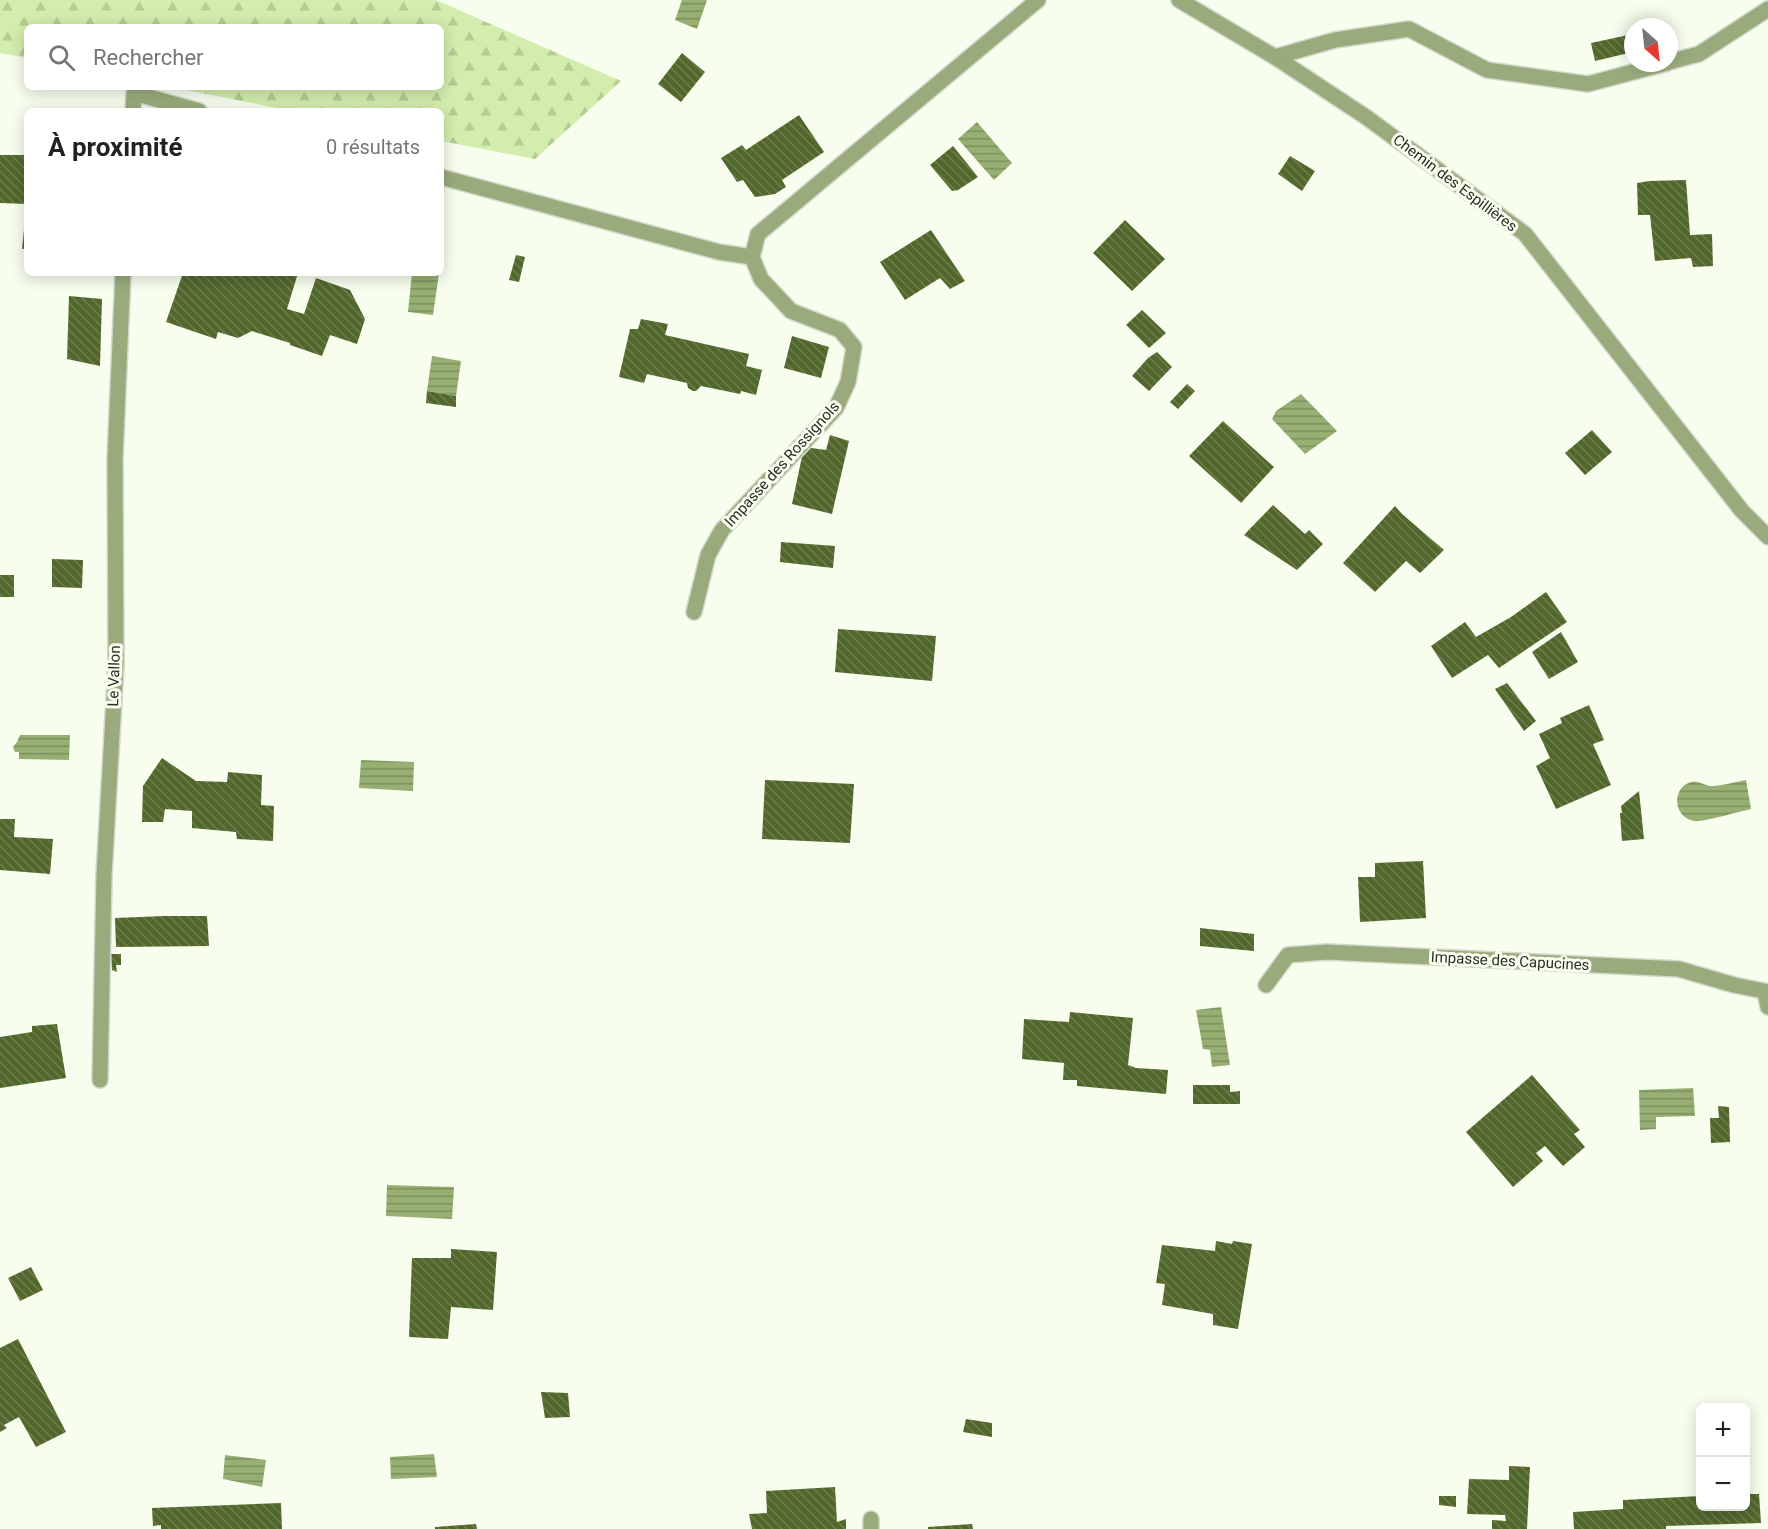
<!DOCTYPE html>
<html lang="fr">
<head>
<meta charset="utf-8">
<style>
	body { margin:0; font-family:Roboto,sans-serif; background:#f2f2f2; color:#222 }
	.controls { position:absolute; right:18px; bottom:18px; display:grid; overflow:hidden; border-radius:9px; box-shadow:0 3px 15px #0003 }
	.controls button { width:54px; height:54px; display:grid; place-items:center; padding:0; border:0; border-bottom:2px solid #e0e0e0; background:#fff; color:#222; font:30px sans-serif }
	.compass { position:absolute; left:1624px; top:18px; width:54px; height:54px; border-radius:50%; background:#fff; box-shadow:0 3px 15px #0003; rotate:153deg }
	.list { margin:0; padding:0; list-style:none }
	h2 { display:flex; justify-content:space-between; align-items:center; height:78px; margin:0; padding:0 24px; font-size:26px }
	h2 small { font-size:20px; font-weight:400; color:#767676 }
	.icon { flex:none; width:33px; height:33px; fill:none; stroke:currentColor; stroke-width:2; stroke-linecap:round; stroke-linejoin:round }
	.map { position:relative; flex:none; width:1768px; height:1529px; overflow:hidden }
	.search { position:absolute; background:#fff; box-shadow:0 3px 15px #0003; left:24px; top:24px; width:420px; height:66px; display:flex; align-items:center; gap:15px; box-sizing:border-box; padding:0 21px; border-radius:9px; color:#767676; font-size:22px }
	.panel { position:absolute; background:#fff; box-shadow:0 3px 15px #0003; left:24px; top:108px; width:420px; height:168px; border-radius:9px }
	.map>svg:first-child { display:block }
</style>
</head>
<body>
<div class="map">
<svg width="1768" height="1529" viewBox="0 0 1768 1529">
	<defs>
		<pattern id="forest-firs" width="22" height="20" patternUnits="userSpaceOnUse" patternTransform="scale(1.5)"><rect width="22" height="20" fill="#d3edad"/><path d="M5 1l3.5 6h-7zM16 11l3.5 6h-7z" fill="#b5cc95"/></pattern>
		<pattern id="water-rules" width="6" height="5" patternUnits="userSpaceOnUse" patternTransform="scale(1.5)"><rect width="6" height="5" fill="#97af72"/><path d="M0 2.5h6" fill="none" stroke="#7b8f5e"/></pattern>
		<pattern id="building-back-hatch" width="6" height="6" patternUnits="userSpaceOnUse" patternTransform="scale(1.5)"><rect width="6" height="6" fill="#52672b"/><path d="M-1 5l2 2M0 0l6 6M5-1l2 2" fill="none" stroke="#6d7d50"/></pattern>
	</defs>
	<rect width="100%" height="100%" fill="#f7feee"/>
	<path fill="url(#forest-firs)" d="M0,0H436L621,81L535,159L441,141V111H292L171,87H441V27H27V58L0,53Z"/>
	<g fill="url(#water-rules)">
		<path d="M682,0H707L697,29L675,20Z"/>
		<path d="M977,122L1012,163L994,180L958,139Z"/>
		<path d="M412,273H439L433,315L408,312Z"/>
		<path d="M432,356L461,361L456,396L427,391Z"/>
		<path d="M1301,394L1337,431L1305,454L1272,419L1276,411Z"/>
		<path d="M20,735H70L69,760L19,759V752H15L13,747L17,742Z"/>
		<path d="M361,760L414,762L413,791L359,788Z"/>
		<path d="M1746,780L1751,809C1737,812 1708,821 1696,821C1674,820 1670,788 1691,782C1700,780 1706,787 1714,786C1724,785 1735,782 1746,780Z"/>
		<path d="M1221,1007L1230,1065L1212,1067L1210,1050L1203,1049L1196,1010Z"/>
		<path d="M1693,1088L1695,1116L1656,1117V1129L1640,1130L1639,1090Z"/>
		<path d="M387,1185L454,1187L452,1219L386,1216Z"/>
		<path d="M434,1454L437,1477L391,1479L390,1457Z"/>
		<path d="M225,1455L266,1460L262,1487L223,1479Z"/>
	</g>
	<g fill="url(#building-back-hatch)">
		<path d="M1633,34V52L1595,61L1591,43Z"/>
		<path d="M682,53L705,72L681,102L658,84Z"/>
		<path d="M799,115L824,152L782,180L786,187L775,194L755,197L743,180L737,182L721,158L742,145L746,150Z"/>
		<path d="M953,146L978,177L958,190L952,191L930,165Z"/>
		<path d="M0,155H27V204L0,203Z"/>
		<path d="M1290,156L1315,171L1302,191L1278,174Z"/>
		<path d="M1686,180L1690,235L1712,234L1713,266L1693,267L1691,258L1655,261L1650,215H1638L1637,183L1649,181Z"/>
		<path d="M25,220H27V249H22Z"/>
		<path d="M1125,220L1165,259L1132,291L1093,253Z"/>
		<path d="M931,230L965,281L950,289L940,278L905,300L880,262Z"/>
		<path d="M516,255L525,257L519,282L509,280Z"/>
		<path d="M183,273H298L287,309L304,314L316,278L350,290L365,319L357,344L330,335L322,356L290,345V343L252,331L238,338L218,332L216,339L166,322Z"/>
		<path d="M69,296L102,299L100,366L67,359Z"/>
		<path d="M1142,310L1166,333L1149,348L1126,325Z"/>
		<path d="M641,319L668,324L665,335L749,354L746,366L762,370L756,395L741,391L740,394L701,386L696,391H693L688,388L687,383L647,374L644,383L619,377L630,329H638Z"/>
		<path d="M792,336L829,347L821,378L784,368Z"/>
		<path d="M1157,352L1172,367L1149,391L1132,376L1148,358Z"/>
		<path d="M1187,384L1195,391L1178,409L1170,402Z"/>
		<path d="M427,391L456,396V407L426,403Z"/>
		<path d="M1223,421L1274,467L1241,503L1189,456Z"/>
		<path d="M1592,430L1612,452L1585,475L1565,453Z"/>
		<path d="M830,435L849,441L832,514L792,504L804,447L826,450Z"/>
		<path d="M1273,505L1305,534L1309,530L1323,544L1297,570L1244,535Z"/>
		<path d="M1395,506L1402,514L1444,550L1420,573L1406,561L1375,592L1343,563Z"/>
		<path d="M781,542L835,546L833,568L780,562Z"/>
		<path d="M52,559L83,560L82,588L52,587Z"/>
		<rect x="0" y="575" width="14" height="22"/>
		<path d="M1546,592L1567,622L1499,668L1488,655L1452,678L1431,646L1465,622L1476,637L1511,617Z"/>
		<path d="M838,629L936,636L932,681L835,672Z"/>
		<path d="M1561,632L1578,662L1549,679L1532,652Z"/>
		<path d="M1507,683L1536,721L1524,731L1495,689Z"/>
		<path d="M1589,705L1604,740L1593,744L1611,785L1556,809L1536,766L1550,758L1539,734L1562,723L1560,718Z"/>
		<path d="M162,758L196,781L227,782L228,772L262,775L261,805L274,806L273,841L237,839L236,832L192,828V811L165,809L163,822H142L143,786Z"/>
		<path d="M765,780L854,784L850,843L762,839Z"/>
		<path d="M1639,791L1644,839L1622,841L1620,813H1622L1621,806Z"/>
		<path d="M0,819H15L14,837L53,839L50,874L0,870Z"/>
		<path d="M1423,861L1426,918L1360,922L1358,877H1375V863Z"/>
		<path d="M164,916H207L209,946L116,947L115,918Z"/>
		<path d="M1200,928L1254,934V951L1200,946Z"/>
		<path d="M111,954H121V965H116L117,972L112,970Z"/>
		<path d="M1070,1012L1133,1018L1128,1065L1136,1068L1168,1070L1166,1094L1077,1086V1080H1063L1064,1063L1022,1059L1024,1019L1069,1022Z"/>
		<path d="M57,1024L66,1078L0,1088V1037L32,1032V1026Z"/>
		<path d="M1532,1075L1580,1130L1574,1134L1585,1147L1563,1166L1545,1146L1536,1153L1543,1161L1513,1187L1466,1132Z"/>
		<path d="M1193,1085H1230V1092L1240,1091V1104H1193Z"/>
		<path d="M1718,1106L1729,1107L1730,1142L1711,1143L1710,1118H1719Z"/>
		<path d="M1216,1241L1232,1244L1233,1241L1252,1244L1238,1329L1213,1325V1314L1162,1305L1165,1284L1156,1283L1162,1245L1215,1251Z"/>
		<path d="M451,1249L497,1252L493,1310L451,1307L448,1339L409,1337L412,1258H451Z"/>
		<path d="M31,1267L43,1290L20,1301L8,1278Z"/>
		<path d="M18,1339L66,1432L36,1447L19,1417L4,1425L7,1428L0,1432V1348Z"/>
		<path d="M541,1392L568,1393L570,1417L545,1418Z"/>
		<path d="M966,1419L992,1423V1437L963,1432Z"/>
		<path d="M1509,1466L1530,1467L1527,1529H1492V1520L1506,1521L1505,1515L1467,1514L1469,1479L1509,1480Z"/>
		<path d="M835,1487L837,1522L846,1519V1529H752L749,1514L767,1513L766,1491Z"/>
		<path d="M1746,1494H1759L1761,1523L1666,1526V1529H1574L1573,1512L1623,1509V1500L1700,1496V1506H1746Z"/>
		<path d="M1439,1496H1456V1507L1439,1505Z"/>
		<path d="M281,1503L282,1529H161V1525L153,1526L152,1508Z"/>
		<path d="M476,1524L477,1529H435V1527Z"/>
		<path d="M972,1524L973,1529H928V1527Z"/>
	</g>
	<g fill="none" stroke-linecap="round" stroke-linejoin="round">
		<defs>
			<g id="lane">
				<path d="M1266,985L1288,955L1327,952L1679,969L1734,985L1768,992"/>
				<path d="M1765,992L1768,1007"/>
			</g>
			<g id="street">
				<path d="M1179,0L1275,57L1366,117L1525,234L1742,511L1768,537"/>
				<path d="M1275,57L1335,40L1409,29L1487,70L1588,84L1667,63"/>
				<path d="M1669,62L1699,54L1768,9"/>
				<path d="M133,111L134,93L199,111"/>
				<path d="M441,177L719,252L752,257"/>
				<path d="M694,612L708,555L722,530L836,408L848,382L854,347L840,330L791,311L761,279L752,257L758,234L1038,0"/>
				<path d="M100,1080L104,875L116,664L115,459L123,273"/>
				<path d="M871,1529V1519"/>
			</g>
		</defs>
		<use href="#lane" stroke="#d2d9ca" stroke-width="18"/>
		<use href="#street" stroke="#d2d9ca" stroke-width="18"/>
		<use href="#lane" stroke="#99ab7d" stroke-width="15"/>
		<use href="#street" stroke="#99ab7d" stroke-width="15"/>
	</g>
	<g text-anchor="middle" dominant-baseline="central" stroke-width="6" stroke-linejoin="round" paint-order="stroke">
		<g font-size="15" fill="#2b2e28" stroke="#f7feee">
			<text transform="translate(1455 183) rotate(37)">Chemin des Espillières</text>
			<text transform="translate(782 464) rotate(-48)">Impasse des Rossignols</text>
			<text transform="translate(114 676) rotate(-88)">Le Vallon</text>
			<text transform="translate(1510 961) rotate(3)">Impasse des Capucines</text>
		</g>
	</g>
</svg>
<div class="controls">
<button>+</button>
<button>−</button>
</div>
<svg class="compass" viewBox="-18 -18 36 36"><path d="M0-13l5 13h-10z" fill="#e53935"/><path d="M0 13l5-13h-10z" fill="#767676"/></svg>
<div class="search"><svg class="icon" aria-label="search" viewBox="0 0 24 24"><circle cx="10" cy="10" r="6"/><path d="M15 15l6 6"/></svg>Rechercher</div>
<section class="panel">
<h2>À proximité<small>0 résultats</small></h2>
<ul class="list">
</ul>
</section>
</div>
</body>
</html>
